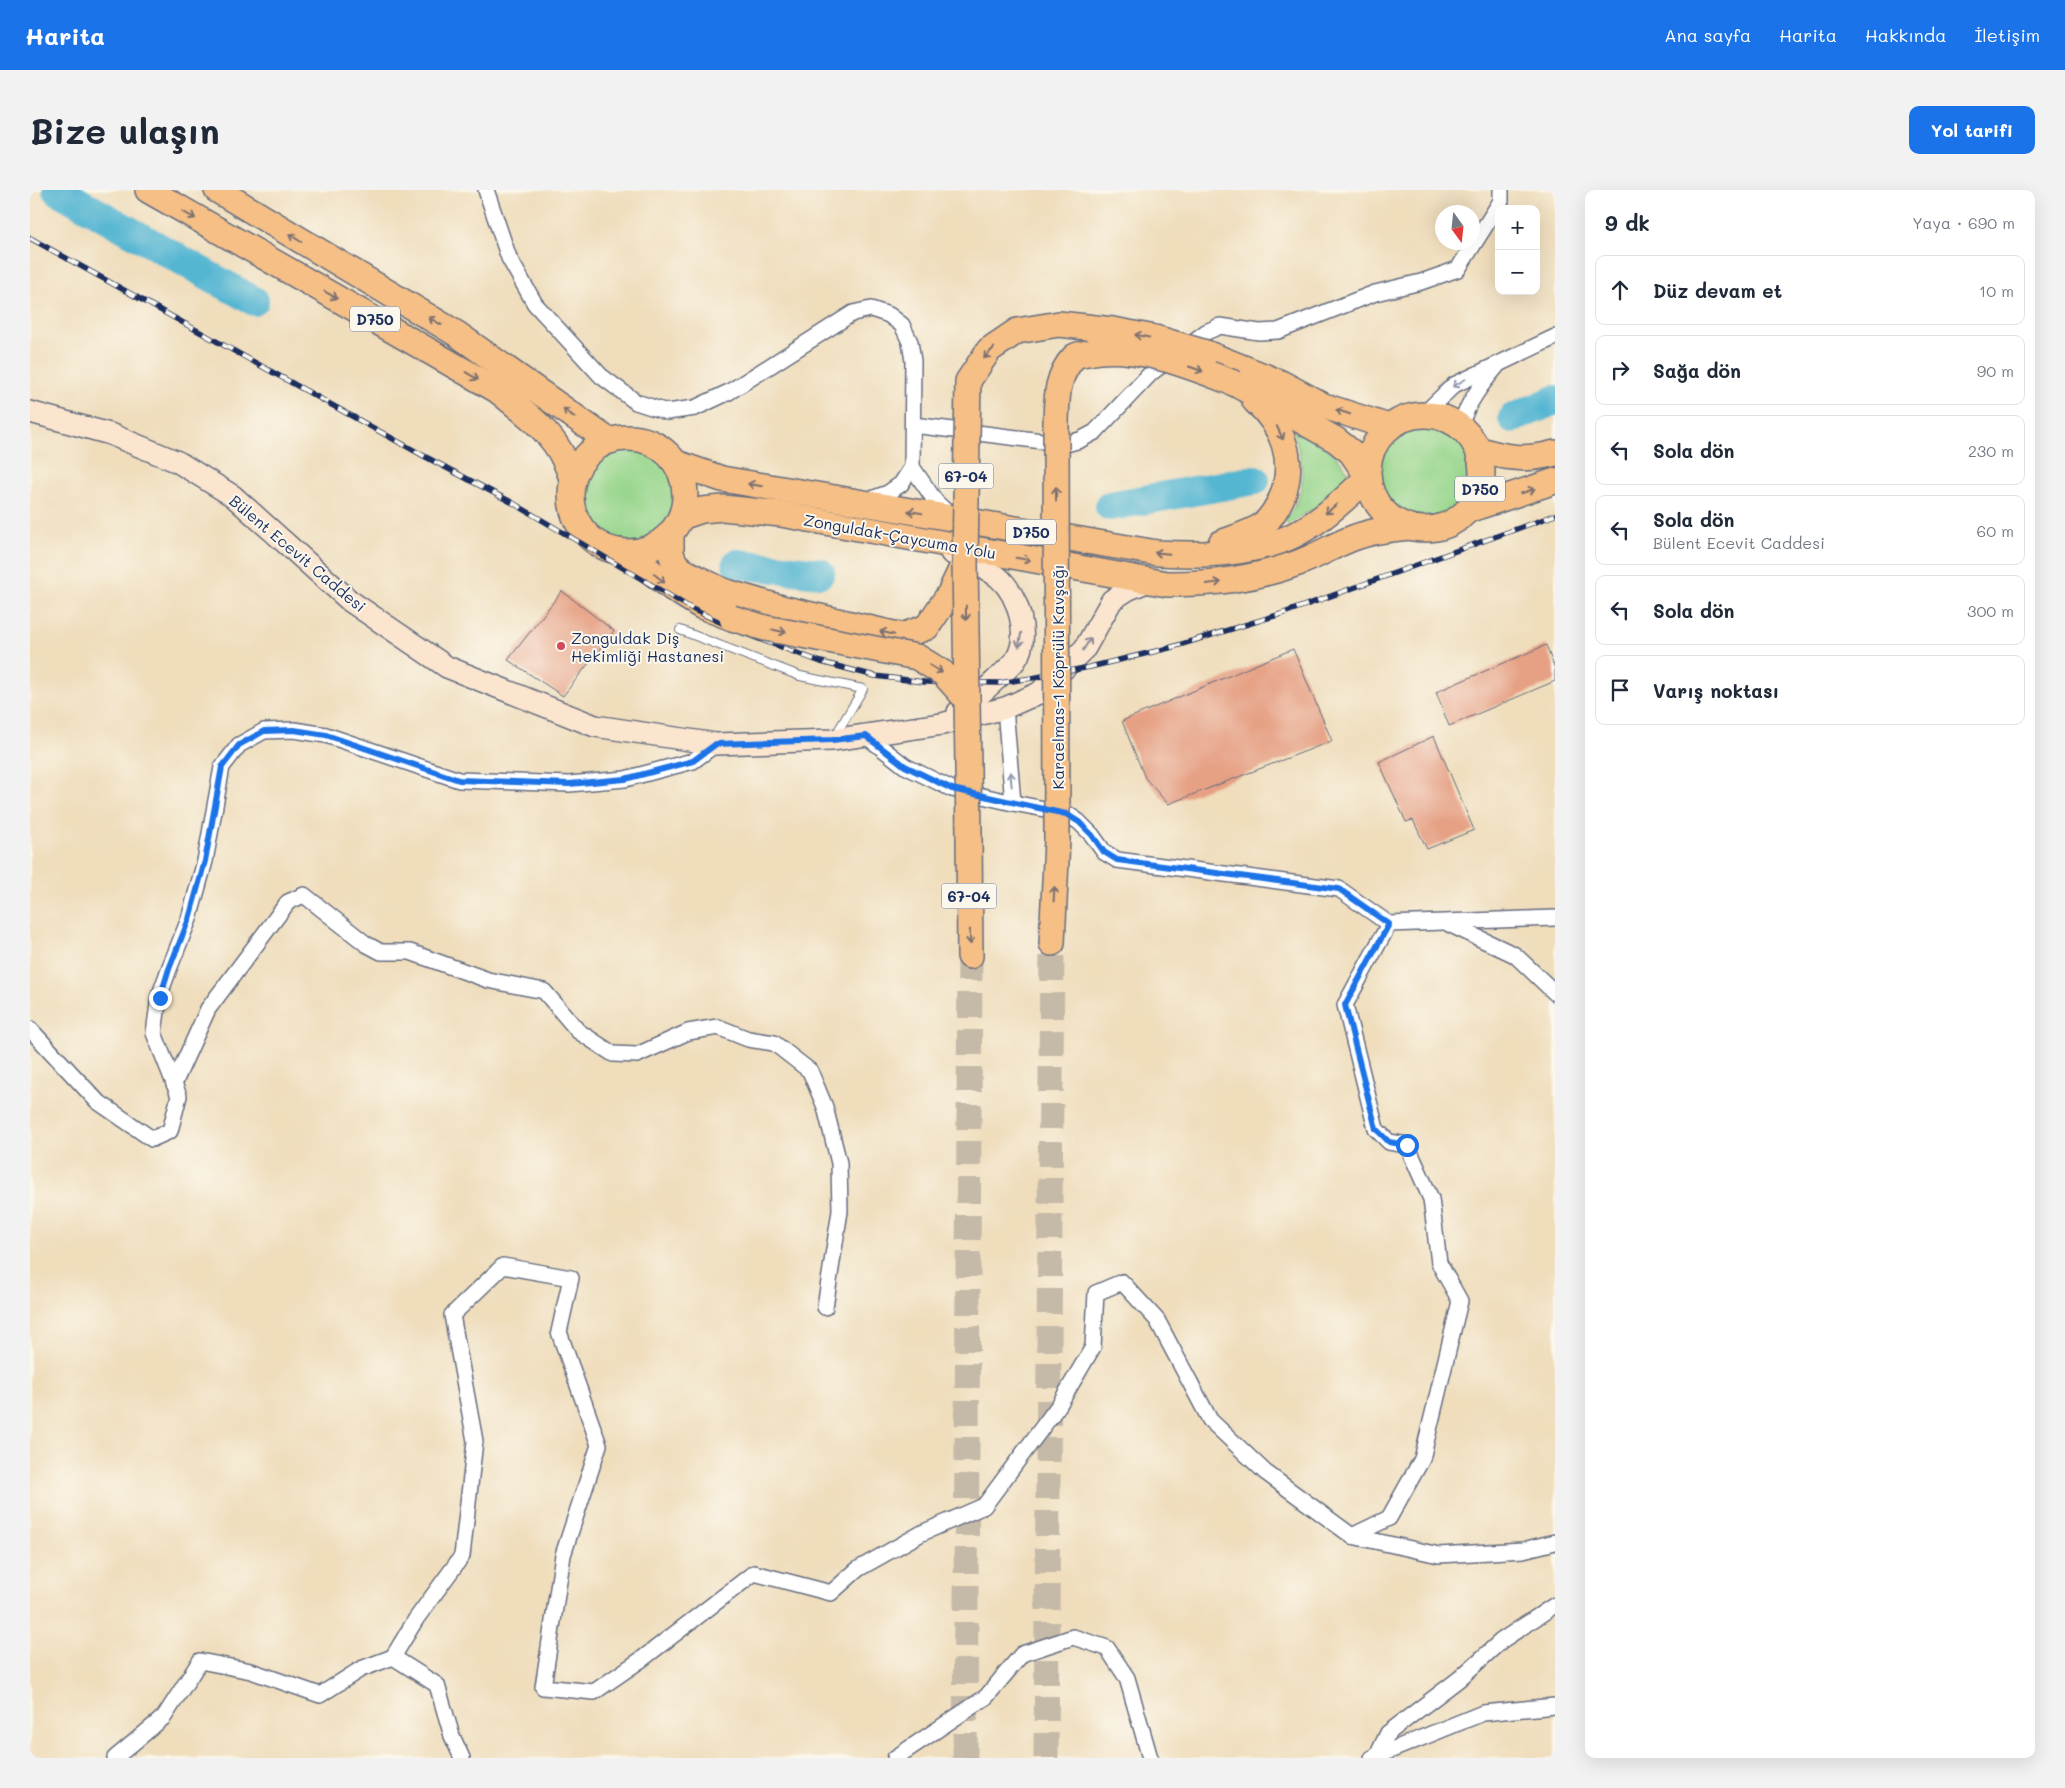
<!DOCTYPE html>
<html lang="tr">
<head>
<meta charset="utf-8">
<style>
	body { margin:0; font-family:Mali,sans-serif; background:#f2f2f3; color:#1f2937 }
	.controls { position:absolute; right:15px; top:15px; display:grid; overflow:hidden; border-radius:10px; box-shadow:0 5px 20px #0002 }
	.controls button { width:45px; height:45px; display:grid; place-items:center; padding:0; border:0; border-bottom:1px solid #e0e1e3; background:#fff; color:#1f2937; font:25px sans-serif }
	.compass { position:absolute; left:1405px; top:15px; width:45px; height:45px; border-radius:50%; background:#fff; box-shadow:0 5px 20px #0002; rotate:165deg }
	.stop { position:absolute; width:15px; height:15px; margin:-11px; border:4px solid #1a73e8; border-radius:50%; background:#fff }
	.stop.end { background:#1a73e8; border-color:#fff; box-shadow:0 1px 5px #0008 }
	.list { margin:0; padding:0; list-style:none }
	h2 { display:flex; justify-content:space-between; align-items:center; height:65px; margin:0; padding:0 20px; font-size:21px }
	h2 small { font-size:16px; font-weight:400; color:#747a83 }
	.list li { display:grid; grid-template-columns:32px 1fr auto; gap:15px; align-items:center; box-sizing:border-box; height:70px; margin:0 10px 10px; padding:0 10px; border:1px solid #e0e1e3; border-radius:10px }
	.list b { display:block; font-size:19px; white-space:nowrap }
	.list p { margin:0; font-size:16px; white-space:nowrap; color:#747a83 }
	.list em { font-size:16px; font-style:normal; color:#747a83 }
	.icon { flex:none; width:28px; height:28px; fill:none; stroke:currentColor; stroke-width:2; stroke-linecap:round; stroke-linejoin:round }
	.map { position:relative; flex:none; width:1525px; height:1568px; overflow:hidden; border-radius:10px }
	header { display:flex; align-items:center; gap:30px; box-sizing:border-box; height:70px; padding:0 25px; background:#1a73e8; color:#fff }
	header strong { font-size:24px }
	nav { display:flex; gap:28px; margin-inline-start:auto; font-size:18px }
	.intro { display:flex; align-items:center; justify-content:space-between; box-sizing:border-box; height:120px; padding:0 30px }
	h1 { margin:0; font-size:35px }
	.button { padding:12px 22px; border-radius:10px; background:#1a73e8; color:#fff; font-size:18px; font-weight:700 }
	main { display:flex; gap:30px; padding:0 30px }
	aside { flex:1; background:#fff; border-radius:10px; box-shadow:0 5px 20px #0002 }
	.map>svg:first-child { display:block }
</style>
</head>
<body>
<header>
<strong>Harita</strong>
<nav><a>Ana sayfa</a><a>Harita</a><a>Hakkında</a><a>İletişim</a></nav>
</header>
<div class="intro"><h1>Bize ulaşın</h1><a class="button">Yol tarifi</a></div>
<main>
<div class="map">
<svg width="1525" height="1568" viewBox="0 0 1525 1568">
	<rect width="100%" height="100%" fill="#fbf7ec"/>
	<filter id="ink" filterUnits="userSpaceOnUse"><feTurbulence type="fractalNoise" baseFrequency=".02" numOctaves="2"/><feDisplacementMap in="SourceGraphic" scale="10" xChannelSelector="R" yChannelSelector="G"/><feConvolveMatrix kernelMatrix="1 2 1 2 8 2 1 2 1" color-interpolation-filters="sRGB"/></filter>
	<filter id="wash" filterUnits="userSpaceOnUse"><feTurbulence type="fractalNoise" baseFrequency=".0096" numOctaves="4" result="noise"/><feDisplacementMap in="SourceGraphic" scale="20" xChannelSelector="R" yChannelSelector="G"/><feGaussianBlur stdDeviation="1.12" result="paint"/><feColorMatrix in="noise" values="0 0 0 0 0 0 0 0 0 0 0 0 0 0 0 0 0 1.4 0 .05"/><feComposite in="paint" operator="in"/></filter>
	<g filter="url(#wash)">
		<rect width="100%" height="100%" fill="#efddbb"/>
		<g fill="#96d58b" stroke="#588274">
			<circle cx="1395" cy="282" r="53"/>
			<path d="M1263,240C1287,253 1310,261 1321,289L1303,306L1258,335L1255,330C1280,300 1273,274 1263,240Z"/>
			<circle cx="598" cy="304" r="53"/>
		</g>
		<g fill="none" stroke-linecap="round" stroke-linejoin="round">
			<g stroke="#54b6d2" stroke-width="30">
				<path d="M27,0L224,111"/>
				<path d="M1483,228L1525,210"/>
				<path d="M1080,316L1225,290"/>
				<path d="M707,374L790,383"/>
			</g>
		</g>
		<g id="blocks">
			<g fill="#e6a185">
				<path d="M532,401L584,441L533,506L478,470Z"/>
				<path d="M1516,455L1525,479V491L1419,536L1406,502Z"/>
				<path d="M1263,459L1302,551L1138,614L1115,588L1092,531Z"/>
				<path d="M1404,546L1444,640L1397,659L1383,630L1376,632L1349,572Z"/>
			</g>
		</g>
	</g>
	<g filter="url(#ink)">
		<use href="#blocks" fill-opacity="0" stroke="#656c7f" stroke-width="1"/>
		<g fill="none" stroke-linecap="round" stroke-linejoin="round">
			<g stroke="#c5baa8" stroke-width="25" stroke-dasharray="25 12" stroke-linecap="butt">
				<path d="M935,1568L940,766"/>
				<path d="M1016,1568L1022,753"/>
			</g>
			<defs>
				<path id="service" d="M650,440L770,486L833,499L805,546"/>
				<g id="minor">
					<path d="M456,0L479,68L505,114L571,186L606,212L637,222L665,218L699,202L823,123L841,119L859,125L872,135L880,152L883,171L882,277L871,294L858,303L836,311"/>
					<path d="M1394,224L1424,195L1525,147"/>
					<path d="M883,235L1036,254L1050,250L1065,242L1121,183L1176,142L1190,136L1229,142L1248,141L1345,103L1391,92L1428,79L1471,11V0"/>
					<path d="M1430,236C1438,212 1451,195 1467,176"/>
					<path d="M882,277L906,312L921,326"/>
					<path d="M836,546L875,576L922,599L983,613L975,518"/>
					<path d="M983,613L1036,623L1049,632L1062,645L1074,662L1087,670L1309,699L1359,734L1525,728"/>
					<path d="M1419,734L1485,765L1525,803"/>
					<path d="M0,839L67,911L122,949L140,941L149,906L124,843L129,807L139,779L159,729L175,671L192,577L209,555L234,541L264,540L296,545L429,590L539,594L595,589L663,571L686,554"/>
					<path d="M144,894L178,819L258,712L274,705L336,754L351,762H380L458,790L514,801L548,841L583,864L607,865L658,842L688,837L718,849L744,853L780,881L795,917L809,973L810,1021L795,1117"/>
					<path d="M1322,1346L1409,1365L1493,1360L1525,1352"/>
					<path d="M363,1467L386,1429L432,1366L445,1251L422,1125L473,1076L541,1088L529,1142L569,1255L533,1365L513,1497L564,1502L612,1469L724,1383L801,1403L828,1379L892,1343L954,1316L1029,1215L1063,1157L1066,1103L1092,1092L1127,1130L1180,1230L1235,1282L1322,1346L1359,1328L1392,1269L1430,1111L1409,1073L1401,1009L1377,955L1359,952L1346,939L1315,815L1359,734"/>
					<path d="M1347,1566L1358,1543L1429,1489L1471,1451L1525,1415"/>
					<path d="M85,1568L134,1527L170,1471L221,1481L290,1505L331,1479L363,1467L407,1495L422,1546L432,1568"/>
					<path d="M865,1568L956,1507L992,1464L1043,1447L1077,1458L1097,1488L1120,1568"/>
					<path d="M1342,1568L1453,1523L1525,1516"/>
				</g>
				<g id="secondary">
					<path d="M0,222L80,244L148,272L203,306L320,411L417,477L565,536L686,554L802,550L912,534L975,518L1009,503L1055,458L1082,410L1099,399L1119,391"/>
					<path d="M921,363C937,370 954,376 968,387C989,405 1001,448 985,471C981,476 975,481 971,485C957,498 944,511 928,522"/>
				</g>
				<g id="trunk">
					<path d="M118,0L467,200C491,220 521,240 534,269C538,276 540,284 543,291"/>
					<path d="M187,0L427,144L579,251"/>
					<path d="M1176,163L1251,193L1294,216L1359,237"/>
					<circle cx="1395" cy="282" r="57"/>
					<circle cx="598" cy="305" r="57"/>
					<path d="M1448,259C1474,268 1498,271 1525,263"/>
					<path d="M646,273L692,289L1127,363C1164,365 1201,365 1237,355C1276,346 1310,314 1338,287L1321,262L1306,250L1206,194"/>
					<path d="M1438,320L1525,291"/>
					<path d="M651,327L672,320L693,318L751,324L1137,394C1183,394 1224,389 1268,373C1287,366 1304,355 1323,348C1341,341 1360,339 1379,337"/>
					<path d="M641,343V363L644,372L653,381L693,401L755,419L872,446L897,437L920,403L935,371"/>
					<path d="M1191,353C1204,348 1221,343 1233,335C1241,328 1248,316 1252,307C1266,270 1253,236 1225,211"/>
					<path d="M589,361L619,380L642,398L671,416L702,428"/>
					<path d="M939,645L940,766"/>
					<path d="M1022,753L1027,650"/>
				</g>
			</defs>
			<use href="#service" stroke="#656c7f" stroke-width="10"/>
			<use href="#minor" stroke="#656c7f" stroke-width="18"/>
			<use href="#secondary" stroke="#656c7f" stroke-width="24"/>
			<use href="#trunk" stroke="#656c7f" stroke-width="28"/>
			<use href="#service" stroke="#fff" stroke-width="8"/>
			<use href="#minor" stroke="#fff" stroke-width="15"/>
			<use href="#secondary" stroke="#fbe5cf" stroke-width="21"/>
			<use href="#trunk" stroke="#f5bf86" stroke-width="25"/>
			<defs>
				<path id="rail" d="M0,48L394,266L483,313L664,420L716,444L791,472L845,486L894,492L969,493L1002,488L1060,477L1139,458L1251,424L1525,325"/>
			</defs>
			<use href="#rail" stroke="#1b2f5e" stroke-width="5.5"/>
			<use href="#rail" stroke="#fbf7ec" stroke-width="4" stroke-dasharray="11" stroke-linecap="butt"/>
			<defs>
				<g id="trunk-bridge">
					<path d="M702,428L735,438L887,467L913,483L937,510"/>
					<path d="M939,645L935,371L938,191L959,160L987,141L1029,134L1083,140L1125,148L1176,163"/>
					<path d="M1027,650L1026,232C1027,208 1026,186 1044,167C1047,164 1053,164 1058,163C1103,152 1164,178 1206,194"/>
				</g>
			</defs>
			<use href="#trunk-bridge" stroke="#656c7f" stroke-width="28" stroke-linecap="butt"/>
			<use href="#trunk-bridge" stroke="#f5bf86" stroke-width="25"/>
		</g>
		<defs><path id="oneway-shaft" d="M-6 0H5M1.5-3L5.5 0L1.5 3" fill="none" stroke-width="1.6" stroke-linecap="round" stroke-linejoin="round" transform="scale(1.25)"/></defs>
		<g stroke="#7d7070">
			<use href="#oneway-shaft" transform="translate(159 25) rotate(29)"/>
			<use href="#oneway-shaft" transform="translate(265 48) rotate(-148)"/>
			<use href="#oneway-shaft" transform="translate(301 105) rotate(29)"/>
			<use href="#oneway-shaft" transform="translate(405 131) rotate(-149)"/>
			<use href="#oneway-shaft" transform="translate(1112 146) rotate(-169)"/>
			<use href="#oneway-shaft" transform="translate(959 163) rotate(133)"/>
			<use href="#oneway-shaft" transform="translate(1166 179) rotate(19)"/>
			<use href="#oneway-shaft" transform="translate(442 186) rotate(31)"/>
			<use href="#oneway-shaft" transform="translate(1313 222) rotate(-162)"/>
			<use href="#oneway-shaft" transform="translate(539 223) rotate(-142)"/>
			<use href="#oneway-shaft" transform="translate(1250 243) rotate(65)"/>
			<use href="#oneway-shaft" transform="translate(725 295) rotate(-170)"/>
			<use href="#oneway-shaft" transform="translate(1498 301) rotate(-19)"/>
			<use href="#oneway-shaft" transform="translate(1026 304) rotate(-90)"/>
			<use href="#oneway-shaft" transform="translate(1301 319) rotate(141)"/>
			<use href="#oneway-shaft" transform="translate(885 322) rotate(-170)"/>
			<use href="#oneway-shaft" transform="translate(1132 363) rotate(-175)"/>
			<use href="#oneway-shaft" transform="translate(993 369) rotate(10)"/>
			<use href="#oneway-shaft" transform="translate(629 388) rotate(40)"/>
			<use href="#oneway-shaft" transform="translate(1184 393) rotate(-8)"/>
			<use href="#oneway-shaft" transform="translate(936 423) rotate(89)"/>
			<use href="#oneway-shaft" transform="translate(749 441) rotate(11)"/>
			<use href="#oneway-shaft" transform="translate(857 443) rotate(-167)"/>
			<use href="#oneway-shaft" transform="translate(906 479) rotate(31)"/>
			<use href="#oneway-shaft" transform="translate(1024 704) rotate(-87)"/>
			<use href="#oneway-shaft" transform="translate(940 747) rotate(89)"/>
		</g>
		<g stroke="#8d97ae">
			<use href="#oneway-shaft" transform="translate(1429 193) rotate(150)"/>
			<use href="#oneway-shaft" transform="translate(981 589) rotate(-95)"/>
		</g>
		<g stroke="#8b8a96">
			<use href="#oneway-shaft" transform="translate(990 450) rotate(100)"/>
			<use href="#oneway-shaft" transform="translate(1057 454) rotate(-57)"/>
		</g>
	</g>
	<g fill="none" stroke-linecap="round" stroke-linejoin="round" filter="url(#ink)">
		<path stroke="#1a73e8" stroke-width="6" d="M130,808L139,779L159,729L175,671L192,577L209,555L234,541L264,540L296,545L429,590L539,594L595,589L663,571L686,554L802,550L836,546L875,576L922,599L1036,624L1049,632L1062,645L1074,662L1087,670L1309,699L1359,734L1315,815L1346,939L1359,952L1377,955"/>
	</g>
	<circle fill="#d1495b" stroke="#fbf7ec" stroke-width="2" cx="531" cy="456" r="5"/>
	<g text-anchor="middle" dominant-baseline="central" stroke-width="4" stroke-linejoin="round" paint-order="stroke">
		<g fill="#fbf7ec" stroke="#5e6b89" stroke-width="1">
			<rect x="320" y="116.5" width="50" height="25" rx="4"/>
			<rect x="908.5" y="273.5" width="55" height="25" rx="4"/>
			<rect x="1425" y="286.5" width="50" height="25" rx="4"/>
			<rect x="976" y="329.5" width="50" height="25" rx="4"/>
			<rect x="911.5" y="693.5" width="55" height="25" rx="4"/>
		</g>
		<g font-size="15" font-weight="bold" fill="#1b2f5e">
			<text x="345" y="129">D750</text>
			<text x="936" y="286">67-04</text>
			<text x="1450" y="299">D750</text>
			<text x="1001" y="342">D750</text>
			<text x="939" y="706">67-04</text>
		</g>
		<g font-size="16" fill="#1b2f5e" stroke="#fbf7ec">
			<text transform="translate(870 346) rotate(10)">Zonguldak-Çaycuma Yolu</text>
			<text transform="translate(268 363) rotate(40)">Bülent Ecevit Caddesi</text>
			<text transform="translate(1027 487) rotate(-90)">Karaelmas-1 Köprülü Kavşağı</text>
		</g>
		<g font-size="16" fill="#1b2f5e" stroke="#fbf7ec" text-anchor="start">
			<text x="541" y="447">Zonguldak Diş<tspan x="541" dy="18">Hekimliği Hastanesi</tspan></text>
		</g>
	</g>
</svg>
<div class="controls">
<button>+</button>
<button>−</button>
</div>
<svg class="compass" viewBox="-18 -18 36 36"><path d="M0-13l5 13h-10z" fill="#e53935"/><path d="M0 13l5-13h-10z" fill="#747a83"/></svg>
<div class="stop" style="left:1377px;top:955px"></div>
<div class="stop end" style="left:130px;top:808px"></div>
</div>
<aside>
<h2>9 dk<small>Yaya · 690 m</small></h2>
<ul class="list">
<li><svg class="icon" aria-label="ahead" viewBox="0 0 24 24"><path d="M12 20V5M6 11l6-6 6 6"/></svg><div><b>Düz devam et</b></div><em>10 m</em></li>
<li><svg class="icon" aria-label="right" viewBox="0 0 24 24"><path d="M7 20v-9h11M14 6l5 5-5 5"/></svg><div><b>Sağa dön</b></div><em>90 m</em></li>
<li><svg class="icon" aria-label="left" viewBox="0 0 24 24"><path d="M17 20v-9H6M10 6l-5 5 5 5"/></svg><div><b>Sola dön</b></div><em>230 m</em></li>
<li><svg class="icon" aria-label="left" viewBox="0 0 24 24"><path d="M17 20v-9H6M10 6l-5 5 5 5"/></svg><div><b>Sola dön</b><p>Bülent Ecevit Caddesi</p></div><em>60 m</em></li>
<li><svg class="icon" aria-label="left" viewBox="0 0 24 24"><path d="M17 20v-9H6M10 6l-5 5 5 5"/></svg><div><b>Sola dön</b></div><em>300 m</em></li>
<li><svg class="icon" aria-label="arrive" viewBox="0 0 24 24"><path d="M6 21V4h12l-3 4 3 4H6"/></svg><div><b>Varış noktası</b></div></li>
</ul>
</aside>
</main>
</body>
</html>
